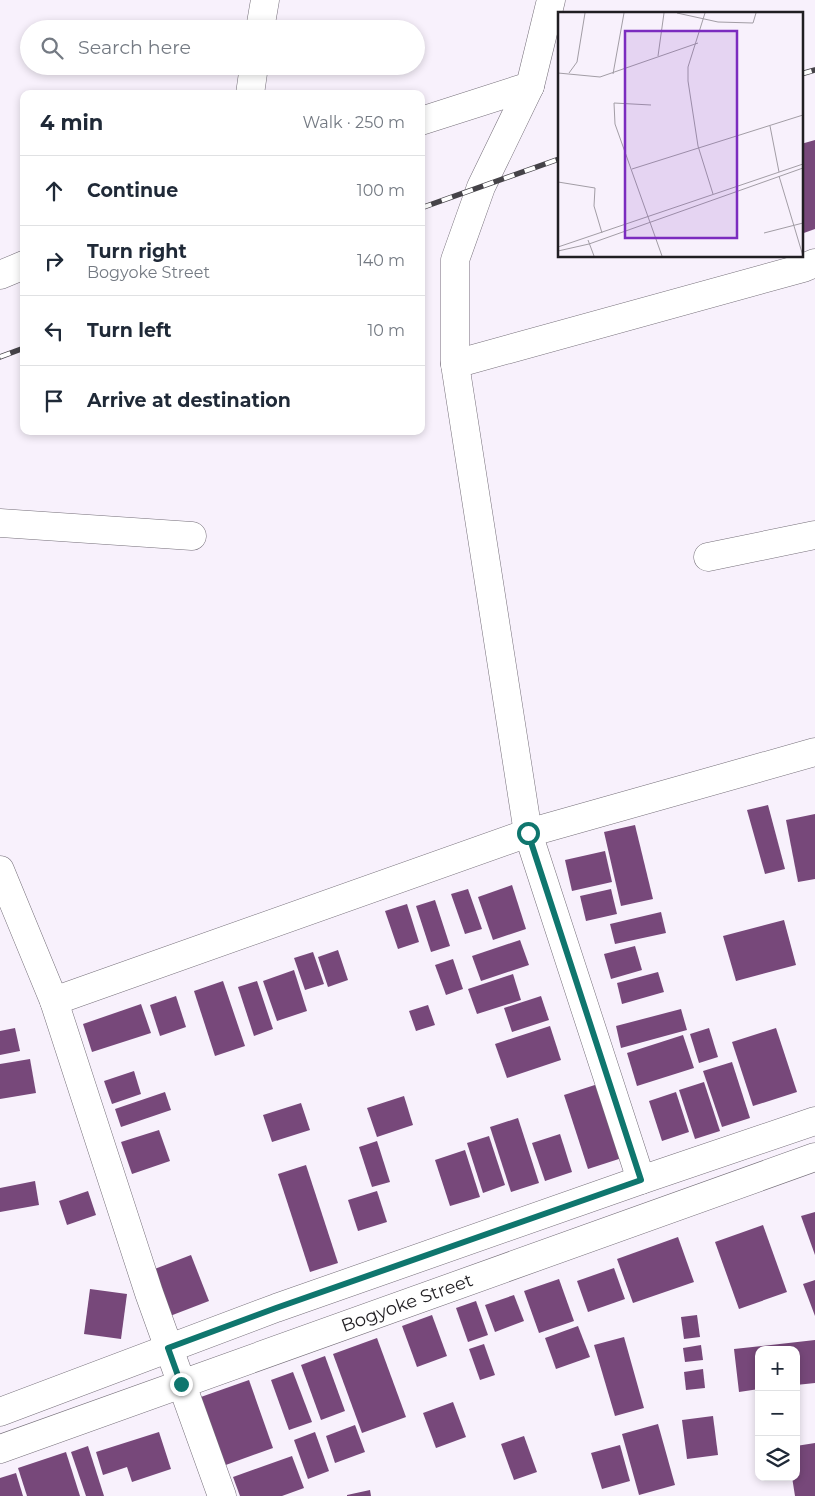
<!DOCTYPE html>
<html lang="en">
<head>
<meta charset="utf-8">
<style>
	body { margin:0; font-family:Montserrat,sans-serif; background:#f6f6f7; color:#1f2937 }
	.controls { position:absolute; right:15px; bottom:15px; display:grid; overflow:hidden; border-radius:10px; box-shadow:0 2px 8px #0003 }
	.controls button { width:45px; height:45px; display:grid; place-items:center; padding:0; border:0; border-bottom:1px solid #e0e1e3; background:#fff; color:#1f2937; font:25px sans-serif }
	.stop { position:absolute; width:15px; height:15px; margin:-11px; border:4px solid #0f766e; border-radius:50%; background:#fff }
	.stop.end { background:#0f766e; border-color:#fff; box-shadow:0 1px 5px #0008 }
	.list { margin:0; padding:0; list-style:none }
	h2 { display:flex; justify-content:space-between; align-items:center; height:65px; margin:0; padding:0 20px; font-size:21px }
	h2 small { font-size:16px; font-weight:400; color:#747a83 }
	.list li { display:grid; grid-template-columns:32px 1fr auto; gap:15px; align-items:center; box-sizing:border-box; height:70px; padding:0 20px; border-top:1px solid #e0e1e3 }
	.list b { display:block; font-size:19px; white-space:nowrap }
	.list p { margin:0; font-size:16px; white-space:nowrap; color:#747a83 }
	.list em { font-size:16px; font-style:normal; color:#747a83 }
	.icon { flex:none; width:28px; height:28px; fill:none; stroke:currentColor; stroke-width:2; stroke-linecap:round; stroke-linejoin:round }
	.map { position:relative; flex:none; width:815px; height:1496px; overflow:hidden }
	.search { position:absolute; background:#fff; box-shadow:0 2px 8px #0003; left:20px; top:20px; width:405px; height:55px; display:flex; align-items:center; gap:12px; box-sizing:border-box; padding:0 18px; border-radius:28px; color:#747a83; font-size:19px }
	.panel { position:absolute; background:#fff; box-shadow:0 2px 8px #0003; left:20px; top:90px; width:405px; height:345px; border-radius:10px }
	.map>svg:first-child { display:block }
</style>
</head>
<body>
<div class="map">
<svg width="815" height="1496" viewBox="0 0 815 1496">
	<rect width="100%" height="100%" fill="#f8f1fc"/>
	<g fill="#77487a">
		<path d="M815,140V229L801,234V144Z"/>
		<path d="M768,805L785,869L765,874L747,810Z"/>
		<path d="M815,814V879L798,882L786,820Z"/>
		<path d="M635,825L653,899L621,906L604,832Z"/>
		<path d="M605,851L612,882L572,891L565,860Z"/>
		<path d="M512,885L526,929L493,940L478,897Z"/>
		<path d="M468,889L482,929L465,934L451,894Z"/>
		<path d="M611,889L617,914L586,921L580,896Z"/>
		<path d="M435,900L450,946L431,952L416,906Z"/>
		<path d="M407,904L419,942L398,949L385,911Z"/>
		<path d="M661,912L666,933L615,944L610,924Z"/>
		<path d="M784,920L796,965L736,981L723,936Z"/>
		<path d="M520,940L529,965L481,981L472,956Z"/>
		<path d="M635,946L642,970L611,979L604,954Z"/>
		<path d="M338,950L348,980L328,987L318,957Z"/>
		<path d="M313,952L324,984L305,990L294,958Z"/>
		<path d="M453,959L463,989L446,995L435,965Z"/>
		<path d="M294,970L307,1011L277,1021L263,981Z"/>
		<path d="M658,972L664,992L622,1004L617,983Z"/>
		<path d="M513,974L521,1000L477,1014L468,989Z"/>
		<path d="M223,981L245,1046L215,1056L194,991Z"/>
		<path d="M257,981L273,1029L254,1036L238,987Z"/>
		<path d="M176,996L186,1027L160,1036L150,1005Z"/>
		<path d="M541,996L549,1020L512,1032L504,1008Z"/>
		<path d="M141,1004L151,1033L92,1052L83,1024Z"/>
		<path d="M428,1005L435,1025L416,1031L409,1011Z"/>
		<path d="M681,1009L687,1030L621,1048L616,1026Z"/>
		<path d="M550,1026L561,1060L507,1078L495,1044Z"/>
		<path d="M15,1028L20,1051L0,1055V1031Z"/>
		<path d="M709,1028L718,1057L699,1063L690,1034Z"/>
		<path d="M776,1028L797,1092L753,1106L732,1042Z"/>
		<path d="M683,1035L694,1068L637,1086L627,1053Z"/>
		<path d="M30,1059L36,1093L0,1099V1064Z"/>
		<path d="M732,1062L750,1118L722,1127L703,1071Z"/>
		<path d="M134,1071L141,1094L112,1104L104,1081Z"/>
		<path d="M704,1082L720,1131L695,1139L679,1090Z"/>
		<path d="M601,1083L625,1157L588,1169L564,1095Z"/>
		<path d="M165,1092L171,1110L121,1127L115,1109Z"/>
		<path d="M676,1092L689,1132L662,1141L649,1101Z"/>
		<path d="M404,1096L413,1125L377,1137L367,1108Z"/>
		<path d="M301,1103L310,1130L272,1142L263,1115Z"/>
		<path d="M518,1118L539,1183L511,1192L490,1127Z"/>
		<path d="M159,1130L170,1161L132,1174L121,1142Z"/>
		<path d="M560,1134L572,1172L545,1181L532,1143Z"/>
		<path d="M489,1136L505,1185L483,1193L467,1143Z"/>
		<path d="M377,1141L390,1182L372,1187L359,1147Z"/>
		<path d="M465,1150L480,1197L450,1206L435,1160Z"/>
		<path d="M306,1165L338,1263L310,1272L278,1174Z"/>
		<path d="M35,1181L39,1205L0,1212V1188Z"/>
		<path d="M88,1191L96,1215L67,1225L59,1201Z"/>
		<path d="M377,1191L387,1222L358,1231L348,1200Z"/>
		<path d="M815,1212V1255L801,1216Z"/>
		<path d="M763,1225L787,1292L739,1309L715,1242Z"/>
		<path d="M678,1237L694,1282L633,1303L617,1259Z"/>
		<path d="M191,1255L209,1301L170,1316L152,1270Z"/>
		<path d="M614,1268L625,1299L588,1312L577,1281Z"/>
		<path d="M559,1279L574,1321L539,1333L524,1291Z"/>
		<path d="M815,1280V1316L803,1284Z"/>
		<path d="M90,1289L127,1294L121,1339L84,1334Z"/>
		<path d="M514,1295L524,1321L495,1332L485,1305Z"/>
		<path d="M476,1301L488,1335L468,1342L456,1308Z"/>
		<path d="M432,1315L447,1356L417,1367L402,1326Z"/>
		<path d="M697,1315L700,1337L684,1339L681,1317Z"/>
		<path d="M578,1326L590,1357L556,1369L545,1338Z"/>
		<path d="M624,1337L644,1408L615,1416L594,1345Z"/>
		<path d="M377,1338L406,1417L362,1433L333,1354Z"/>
		<path d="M815,1340V1383L796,1385V1350H759V1389L739,1392L734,1349Z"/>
		<path d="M484,1344L495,1375L480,1380L469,1349Z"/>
		<path d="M701,1345L703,1360L685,1362L683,1348Z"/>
		<path d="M325,1356L345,1411L321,1420L301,1365Z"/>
		<path d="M703,1369L705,1388L686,1390L684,1372Z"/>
		<path d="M293,1372L312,1422L289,1430L271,1380Z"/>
		<path d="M249,1380L273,1448L223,1466L198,1398Z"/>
		<path d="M453,1402L466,1437L436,1448L423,1413Z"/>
		<path d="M713,1416L718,1455L687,1459L682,1420Z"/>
		<path d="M658,1424L675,1485L639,1495L622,1434Z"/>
		<path d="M355,1425L365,1452L335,1463L326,1436Z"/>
		<path d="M159,1432L171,1469L132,1482L127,1467L103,1475L96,1452Z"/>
		<path d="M315,1432L329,1471L308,1479L294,1440Z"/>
		<path d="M524,1436L537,1472L514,1480L501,1444Z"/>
		<path d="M815,1443V1496H795L792,1477H796V1446Z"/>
		<path d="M620,1445L630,1481L602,1489L591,1453Z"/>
		<path d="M88,1446L104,1496H86L71,1452Z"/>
		<path d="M66,1452L80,1496H27L18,1468Z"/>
		<path d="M292,1456L304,1488L282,1496H240L233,1477Z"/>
		<path d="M16,1473L23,1496H0V1478Z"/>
		<path d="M370,1490L371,1496H347V1495Z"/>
	</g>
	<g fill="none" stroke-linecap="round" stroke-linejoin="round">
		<defs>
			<g id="minor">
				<path d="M551,0L530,86L481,187L455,260V364L528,833L641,1180"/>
				<path d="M260,29L265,0"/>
				<path d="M250,94L254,66"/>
				<path d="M421,121L530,86"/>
				<path d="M0,275L24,265"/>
				<path d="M455,364L803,268L815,263"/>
				<path d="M0,523L192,536"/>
				<path d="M708,557L815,535"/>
				<path d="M0,870L54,1001L149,1293L222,1496"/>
				<path d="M54,1001L528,833L815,752"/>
			</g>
			<g id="major">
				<path d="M0,1412L276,1308L641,1180L815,1121"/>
				<path d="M0,1449L815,1157"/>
			</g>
		</defs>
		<use href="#minor" stroke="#756f79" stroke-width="29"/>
		<use href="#major" stroke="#756f79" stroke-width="29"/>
		<use href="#minor" stroke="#fff" stroke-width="28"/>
		<use href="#major" stroke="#fff" stroke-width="28"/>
		<defs>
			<g id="rail">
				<path d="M801,74L815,70"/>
				<path d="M421,208L559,159"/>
				<path d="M0,357L24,348"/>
			</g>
		</defs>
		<use href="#rail" stroke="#454348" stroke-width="5.5"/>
		<use href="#rail" stroke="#fff" stroke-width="4" stroke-dasharray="11" stroke-linecap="butt"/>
	</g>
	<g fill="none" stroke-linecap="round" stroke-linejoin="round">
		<path stroke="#0f766e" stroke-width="6" d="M181,1384L168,1348L276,1308L641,1180L528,833"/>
	</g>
	<g text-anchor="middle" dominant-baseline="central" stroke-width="5" stroke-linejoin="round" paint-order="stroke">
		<g font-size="18" fill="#201e22" stroke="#fff">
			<text transform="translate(407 1303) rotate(-20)">Bogyoke Street</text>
		</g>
	</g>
	<g transform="translate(558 12)">
		<rect width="245" height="245" fill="#f8f1fc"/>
		<path fill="none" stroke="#a29da5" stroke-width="1" d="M119,1L160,10L195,11L198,1M147,1L130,55V69L140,134L155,182M100,44L106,1M0,61L42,65L140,31M11,61L19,50L27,1M55,62L66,1M93,93L56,91L57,112L104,244M212,114L221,160M74,157L245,103M221,164L245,244M0,170L37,176L36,194L44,221M206,221L245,211M30,228L36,244M0,235L245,152M0,239L31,232L245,156"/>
		<path fill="#7b2cbf" fill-opacity="0.15" stroke="#7b2cbf" stroke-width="2.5" d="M67,19H179V226H67Z"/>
		<rect width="245" height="245" fill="none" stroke="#201e22" stroke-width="2.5"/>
	</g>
</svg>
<div class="controls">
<button>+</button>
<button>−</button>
<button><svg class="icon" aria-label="layers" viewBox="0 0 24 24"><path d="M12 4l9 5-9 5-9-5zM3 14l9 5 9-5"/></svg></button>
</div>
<div class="stop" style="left:528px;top:833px"></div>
<div class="stop end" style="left:181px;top:1384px"></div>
<div class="search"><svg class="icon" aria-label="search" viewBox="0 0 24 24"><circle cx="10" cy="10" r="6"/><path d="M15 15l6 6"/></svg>Search here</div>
<section class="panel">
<h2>4 min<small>Walk · 250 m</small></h2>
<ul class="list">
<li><svg class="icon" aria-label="ahead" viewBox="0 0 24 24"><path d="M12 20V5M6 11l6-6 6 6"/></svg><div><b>Continue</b></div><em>100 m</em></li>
<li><svg class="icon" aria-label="right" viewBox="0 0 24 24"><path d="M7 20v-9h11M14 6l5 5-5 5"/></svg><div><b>Turn right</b><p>Bogyoke Street</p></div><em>140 m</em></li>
<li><svg class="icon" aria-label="left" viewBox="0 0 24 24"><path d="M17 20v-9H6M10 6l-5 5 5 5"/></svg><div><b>Turn left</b></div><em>10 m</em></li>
<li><svg class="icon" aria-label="arrive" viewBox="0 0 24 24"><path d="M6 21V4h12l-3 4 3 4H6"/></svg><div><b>Arrive at destination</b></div></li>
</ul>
</section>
</div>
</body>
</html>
